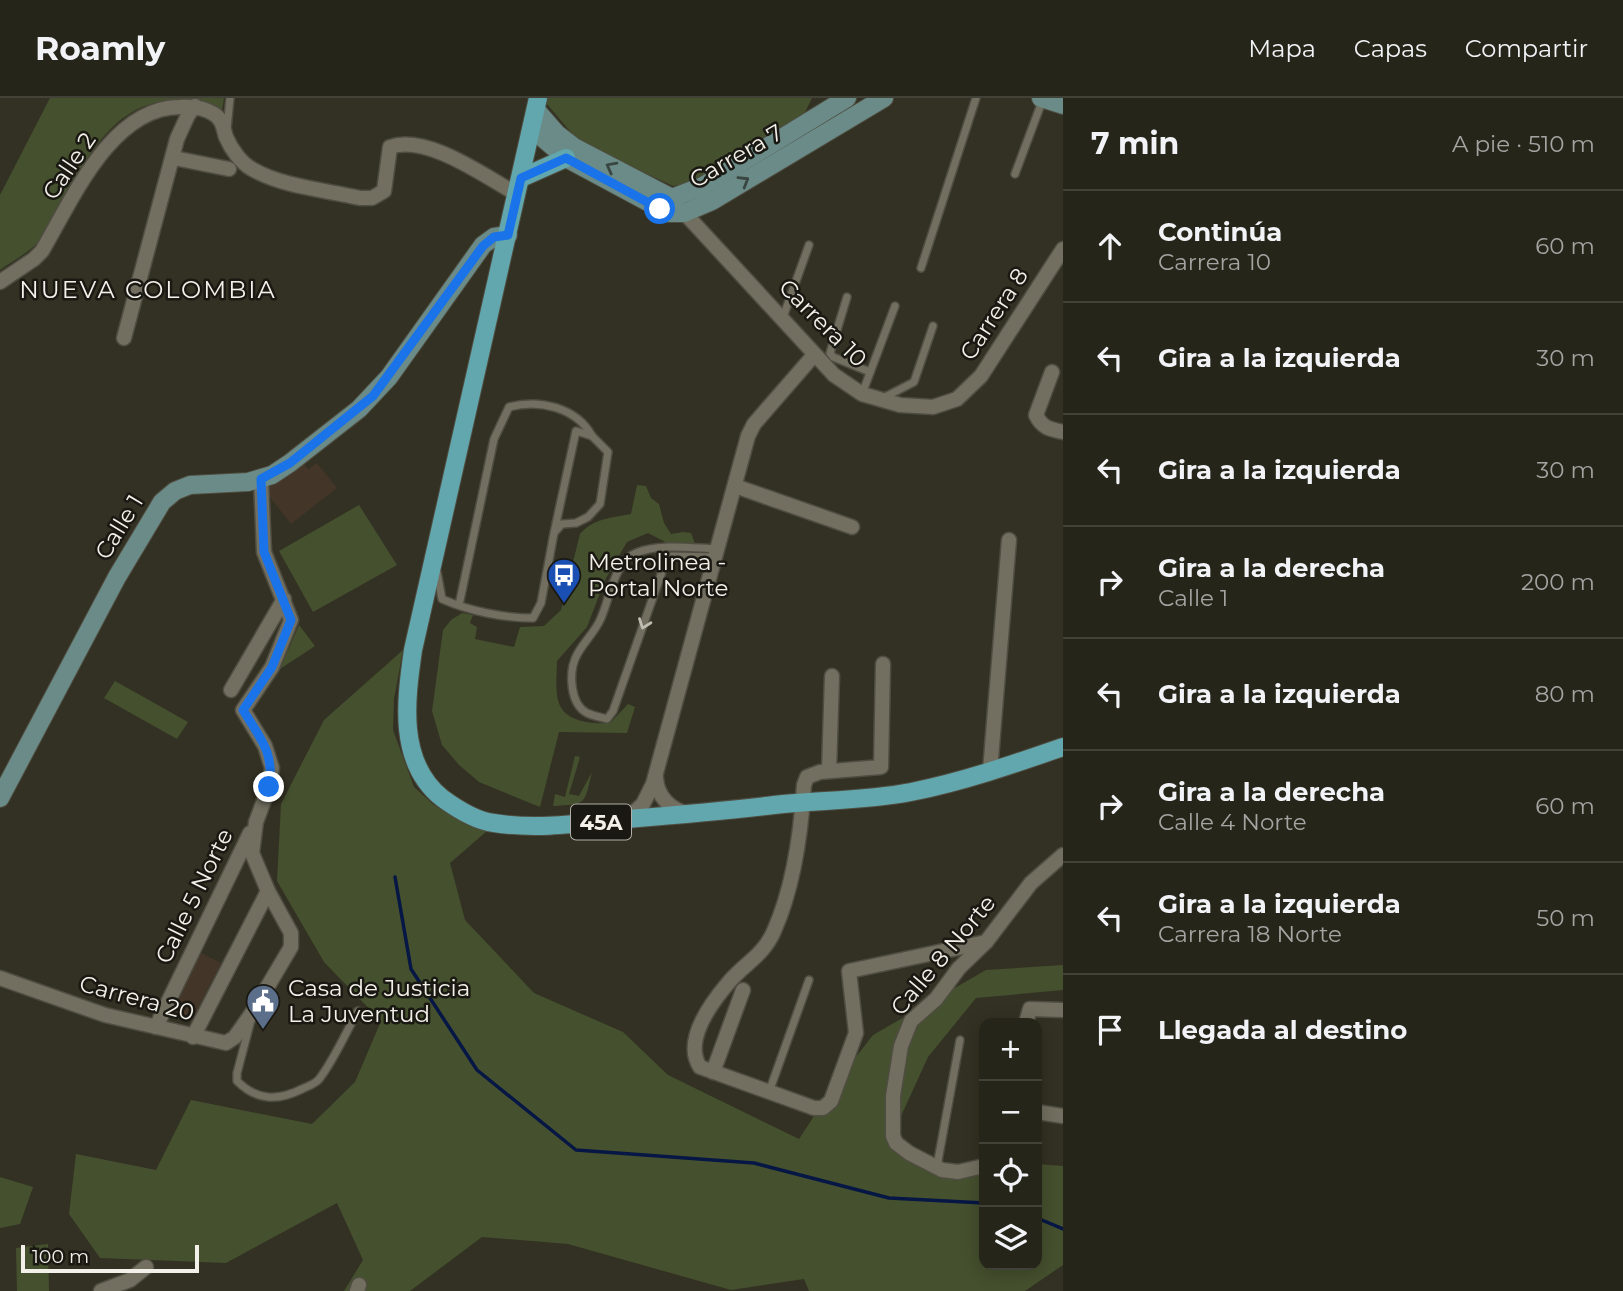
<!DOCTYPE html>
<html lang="es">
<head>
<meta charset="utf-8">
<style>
	body { margin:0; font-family:Montserrat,sans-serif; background:#2e2d23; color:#f1f3f6 }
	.controls { position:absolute; right:21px; bottom:21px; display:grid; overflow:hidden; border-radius:14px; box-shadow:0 4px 18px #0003 }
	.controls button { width:63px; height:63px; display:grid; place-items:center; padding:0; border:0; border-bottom:2px solid #424239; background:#26251a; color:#f1f3f6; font:35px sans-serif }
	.scale { position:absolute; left:21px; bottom:18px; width:178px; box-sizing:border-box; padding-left:7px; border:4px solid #f2f0e8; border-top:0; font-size:19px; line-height:24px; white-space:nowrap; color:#f2f0e8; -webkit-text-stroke:5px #191812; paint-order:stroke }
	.stop { position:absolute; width:21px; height:21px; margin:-16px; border:5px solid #1a73e8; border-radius:50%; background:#fff }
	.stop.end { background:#1a73e8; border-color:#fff; box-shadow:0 2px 7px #0008 }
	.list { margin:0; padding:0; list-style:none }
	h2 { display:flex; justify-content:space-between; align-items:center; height:91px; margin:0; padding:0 28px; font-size:30px }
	h2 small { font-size:23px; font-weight:400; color:#a4a5a2 }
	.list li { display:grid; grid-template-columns:46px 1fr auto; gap:21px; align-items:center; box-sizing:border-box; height:112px; padding:0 28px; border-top:2px solid #424239 }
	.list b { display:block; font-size:26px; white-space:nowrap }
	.list p { margin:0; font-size:23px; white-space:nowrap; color:#a4a5a2 }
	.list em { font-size:23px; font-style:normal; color:#a4a5a2 }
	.icon { flex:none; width:38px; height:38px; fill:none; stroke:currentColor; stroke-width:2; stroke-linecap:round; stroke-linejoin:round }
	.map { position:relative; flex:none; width:1063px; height:1193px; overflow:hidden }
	header { display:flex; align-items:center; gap:42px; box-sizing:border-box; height:98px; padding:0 35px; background:#26251a; border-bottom:2px solid #424239 }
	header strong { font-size:33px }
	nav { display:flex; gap:38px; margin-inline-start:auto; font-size:24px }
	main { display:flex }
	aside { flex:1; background:#26251a }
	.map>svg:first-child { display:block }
</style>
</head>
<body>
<header>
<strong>Roamly</strong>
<nav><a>Mapa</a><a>Capas</a><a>Compartir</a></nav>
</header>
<main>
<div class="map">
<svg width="1063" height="1193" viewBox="0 0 1063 1193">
	<rect width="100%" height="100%" fill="#333123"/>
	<g fill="#433528">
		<path d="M301,363L308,371L317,365L337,390L291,426L263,390L269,388Z"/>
		<path d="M196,852L221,865L191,924L165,911Z"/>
	</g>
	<g fill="#45502e">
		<path d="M50,0H224L222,13C200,1 190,0 165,3C97,11 73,94 39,143C30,154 12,163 0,172V97Z"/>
		<path d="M548,0H812L801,23L695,85L673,88L591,50L574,38L546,5Z"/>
		<path d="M637,387L646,388L651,400L659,406L664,425L671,436L683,434L691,435L697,451L669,446L648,435L627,444L605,482L587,529L557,563C557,575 555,591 558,602C563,624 591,626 610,625L628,606L635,609L627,635L559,634L540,709L479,684L459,667L442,647L432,613L443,532L451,522L462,515L473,517L470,525L477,529L475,541L514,549L520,529L544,528L561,512L580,436C594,420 611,420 631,416Z"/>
		<path d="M359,407L397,467L313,514L279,453Z"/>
		<path d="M299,527L315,548L280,571Z"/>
		<path d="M403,552L394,601L393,632L414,689L434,707L459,722L487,733L450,765L465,822L534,895L623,934L668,977L799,1041L835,986L873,937L986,872L1063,867V892L976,900L928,959L891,1040L955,1075L984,1070V1167H1037V1066L1063,1068V1167L1025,1193H809L804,1181L731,1192L568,1146L482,1139L410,1193H344L363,1162L337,1105L226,1165L100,1160L69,1116L76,1056L156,1072L191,1002L312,1026L355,984L381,923L324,864L277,783L281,706L324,622Z"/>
		<path d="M115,583L188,624L177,641L104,600Z"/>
		<path d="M575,658L580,659L569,696L579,698L592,674C584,707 587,706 553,708L555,696L565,699Z"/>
		<path d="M0,1079L33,1089L20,1126L0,1130Z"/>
		<path d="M48,1146L49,1193H17L16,1150Z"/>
	</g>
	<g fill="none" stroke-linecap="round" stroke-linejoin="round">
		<g stroke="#061745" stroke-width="3.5">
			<path d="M395,779L411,871L477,972L576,1052L754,1065L889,1100L984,1105"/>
			<path d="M1037,1120L1063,1131"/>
		</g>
		<defs>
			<g id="lane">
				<path d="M227,31L230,0"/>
				<path d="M1015,76L1043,1"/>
				<path d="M921,170L976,0"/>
				<path d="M847,199L830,255L833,259L870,274"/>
				<path d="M782,222L809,147"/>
				<path d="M862,296L895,208"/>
				<path d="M883,300L914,284L933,228"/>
				<path d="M715,459L672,458L664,468L613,613L607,621C601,619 593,618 587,615C570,606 569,576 575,561C581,546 595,535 601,520C610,500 614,464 636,455C660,445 691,450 717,451"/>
				<path d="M437,474L442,501C469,513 504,520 533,520L541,505L554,435L562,426L576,425L588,419L600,406L608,354L592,338L576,333L554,435"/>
				<path d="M459,507L494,341L509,309C539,301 576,309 592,338"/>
				<path d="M251,922L237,975V983C257,1003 278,1003 302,991C308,988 316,986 320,980C335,960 346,934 358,913"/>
				<path d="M769,994L809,882"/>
				<path d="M937,1068L960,942"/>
			</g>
			<g id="street">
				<path d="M174,60L229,71"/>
				<path d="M679,109L834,277L862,296L900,307L933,309L957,301L981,278L1063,151"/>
				<path d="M0,184L34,161L42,153C72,102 111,10 179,9C192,8 203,9 214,16C223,22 223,30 226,39C231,51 241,65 252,71C283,89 326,92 360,100H372L384,93L390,49C427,36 484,78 517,96"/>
				<path d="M124,240L177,41L188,17L195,8"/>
				<path d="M1052,274L1036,317C1042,330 1050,331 1063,334"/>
				<path d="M735,388L852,429"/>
				<path d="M883,566L881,669L820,674L807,679L804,687C801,736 794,788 774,833C763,858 745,865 729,884C711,905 683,943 700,969L814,1010H823L831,1003L856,935L849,873L986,844"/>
				<path d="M231,592L284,501"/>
				<path d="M829,673L832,578"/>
				<path d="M990,673L1009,442"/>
				<path d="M656,680C657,698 670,712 689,716"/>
				<path d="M627,721L643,706L653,686L748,338L754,326L814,257"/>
				<path d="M0,880L105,917L226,945L235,939L252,915L291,849V835L268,793L252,755L256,724L269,689L272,670L265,648L243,612L272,569L291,522L264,454L261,381"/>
				<path d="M1026,925L1030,911L1063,912"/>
				<path d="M156,929L250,735"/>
				<path d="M193,939L268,793"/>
				<path d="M713,974L743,892"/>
				<path d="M1037,1014L1063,1018"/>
				<path d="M984,1068L958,1074L942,1072L909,1055L896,1045L893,1038V998L901,948L911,923L936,901L959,870L986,844L1031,785L1063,757"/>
				<path d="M101,1193L130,1182L146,1169"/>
				<path d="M357,1193L359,1187"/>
			</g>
			<g id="secondary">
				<path d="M1041,0L1063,7"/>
				<path d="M536,12L557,36L574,49L672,100L703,88L847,0"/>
				<path d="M532,31L566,60L661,111L670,115H684L712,103L884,0"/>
				<path d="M0,700L117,479L162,404L175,393L190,387L248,384L272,377L290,365L359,311L389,279L483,147L494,139L508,137"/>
			</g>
			<g id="primary">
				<path d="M538,0L413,552C406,601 397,664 442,700C457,711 476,723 494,725C537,732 583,725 626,721C676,717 725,713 774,707C820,702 865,703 911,694C962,684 1014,666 1063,649"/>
				<path d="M521,80L566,60"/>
			</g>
		</defs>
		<use href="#lane" stroke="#4f4d41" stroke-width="10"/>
		<use href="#street" stroke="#4f4d41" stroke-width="17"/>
		<use href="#secondary" stroke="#4f4d41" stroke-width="20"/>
		<use href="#primary" stroke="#4f4d41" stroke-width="20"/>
		<use href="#lane" stroke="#726f60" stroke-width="7"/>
		<use href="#street" stroke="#726f60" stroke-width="14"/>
		<use href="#secondary" stroke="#6a8b87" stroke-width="18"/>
		<use href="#primary" stroke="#62a7ae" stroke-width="18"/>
	</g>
	<defs><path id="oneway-chevron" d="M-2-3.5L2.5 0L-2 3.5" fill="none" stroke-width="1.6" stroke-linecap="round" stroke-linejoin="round" transform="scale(1.75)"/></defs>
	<g stroke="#394641">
		<use href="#oneway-chevron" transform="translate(611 69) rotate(-152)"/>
		<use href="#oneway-chevron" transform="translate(744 83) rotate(-31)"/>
	</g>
	<use stroke="#bfbcb2" href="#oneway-chevron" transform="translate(644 526) rotate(110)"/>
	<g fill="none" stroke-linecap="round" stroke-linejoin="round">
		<path stroke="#1a73e8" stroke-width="9" d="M269,689C275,655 260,640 243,612L272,569L291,522L264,454L261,381L290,365L373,298L483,148L494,139L508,137L521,80L566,60L660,111"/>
	</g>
	<defs>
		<symbol id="bus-pin" viewBox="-11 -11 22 30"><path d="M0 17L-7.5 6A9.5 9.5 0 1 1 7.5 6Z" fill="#1a4fb4" stroke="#191812"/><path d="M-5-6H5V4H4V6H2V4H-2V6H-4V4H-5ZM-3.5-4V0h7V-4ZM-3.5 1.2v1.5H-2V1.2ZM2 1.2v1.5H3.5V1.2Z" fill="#fff"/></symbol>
		<symbol id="civic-pin" viewBox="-11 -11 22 30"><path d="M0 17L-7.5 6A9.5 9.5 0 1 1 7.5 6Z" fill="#5c6f8a" stroke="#191812"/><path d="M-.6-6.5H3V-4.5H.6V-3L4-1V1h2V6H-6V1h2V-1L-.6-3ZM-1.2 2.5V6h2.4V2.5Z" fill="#fff"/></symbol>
	</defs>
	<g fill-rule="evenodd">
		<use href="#bus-pin" x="545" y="458" width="38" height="52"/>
		<use href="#civic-pin" x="244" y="884" width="38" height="52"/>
	</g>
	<g text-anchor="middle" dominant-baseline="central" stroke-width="5" stroke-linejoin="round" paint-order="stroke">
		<rect fill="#191812" stroke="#b1afa8" stroke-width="2" x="571" y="706.5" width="60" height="35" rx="5"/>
		<g font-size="21" font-weight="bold" fill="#f2f0e8">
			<text x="601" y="724">45A</text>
		</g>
		<g font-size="23" fill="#f2f0e8" stroke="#191812">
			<text transform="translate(736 58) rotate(-30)">Carrera 7</text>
			<text transform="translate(69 68) rotate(-56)">Calle 2</text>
			<text transform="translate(994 216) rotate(-57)">Carrera 8</text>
			<text transform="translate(823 225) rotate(45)">Carrera 10</text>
			<text transform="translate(119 429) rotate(-59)">Calle 1</text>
			<text transform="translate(194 798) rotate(-64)">Calle 5 Norte</text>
			<text transform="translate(943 857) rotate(-50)">Calle 8 Norte</text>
			<text transform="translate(137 900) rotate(15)">Carrera 20</text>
		</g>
		<g font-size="23" fill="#f2f0e8" stroke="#191812" text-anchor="start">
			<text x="588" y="464">Metrolinea -<tspan x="588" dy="26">Portal Norte</tspan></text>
			<text x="288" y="890">Casa de Justicia<tspan x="288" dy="26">La Juventud</tspan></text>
		</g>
		<g font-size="24" letter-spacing="2" fill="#f2f0e8" stroke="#191812">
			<text x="148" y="191">NUEVA COLOMBIA</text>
		</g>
	</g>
</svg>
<div class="controls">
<button>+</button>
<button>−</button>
<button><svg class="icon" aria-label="locate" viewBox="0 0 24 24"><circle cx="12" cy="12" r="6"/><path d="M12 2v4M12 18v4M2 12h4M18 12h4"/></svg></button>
<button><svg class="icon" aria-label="layers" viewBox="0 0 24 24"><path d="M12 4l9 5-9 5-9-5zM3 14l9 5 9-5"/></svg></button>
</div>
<div class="scale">100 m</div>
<div class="stop" style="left:660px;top:111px"></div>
<div class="stop end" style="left:269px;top:689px"></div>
</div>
<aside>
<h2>7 min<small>A pie · 510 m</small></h2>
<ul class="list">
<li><svg class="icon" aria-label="ahead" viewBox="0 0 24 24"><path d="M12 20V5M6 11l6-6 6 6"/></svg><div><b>Continúa</b><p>Carrera 10</p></div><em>60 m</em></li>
<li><svg class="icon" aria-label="left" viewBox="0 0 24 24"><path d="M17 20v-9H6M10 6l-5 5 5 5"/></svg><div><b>Gira a la izquierda</b></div><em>30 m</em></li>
<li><svg class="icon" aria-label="left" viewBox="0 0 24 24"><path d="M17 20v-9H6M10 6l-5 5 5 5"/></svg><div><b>Gira a la izquierda</b></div><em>30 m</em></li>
<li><svg class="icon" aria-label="right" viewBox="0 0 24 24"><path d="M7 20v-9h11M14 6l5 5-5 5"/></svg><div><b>Gira a la derecha</b><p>Calle 1</p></div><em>200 m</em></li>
<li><svg class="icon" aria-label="left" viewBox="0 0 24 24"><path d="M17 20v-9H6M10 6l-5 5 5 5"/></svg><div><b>Gira a la izquierda</b></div><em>80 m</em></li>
<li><svg class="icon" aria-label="right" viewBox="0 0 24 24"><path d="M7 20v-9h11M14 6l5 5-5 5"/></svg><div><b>Gira a la derecha</b><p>Calle 4 Norte</p></div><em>60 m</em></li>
<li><svg class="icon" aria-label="left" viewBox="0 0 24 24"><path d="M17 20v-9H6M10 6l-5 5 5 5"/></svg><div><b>Gira a la izquierda</b><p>Carrera 18 Norte</p></div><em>50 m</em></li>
<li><svg class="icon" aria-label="arrive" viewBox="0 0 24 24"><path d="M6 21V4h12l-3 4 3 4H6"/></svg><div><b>Llegada al destino</b></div></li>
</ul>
</aside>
</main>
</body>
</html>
